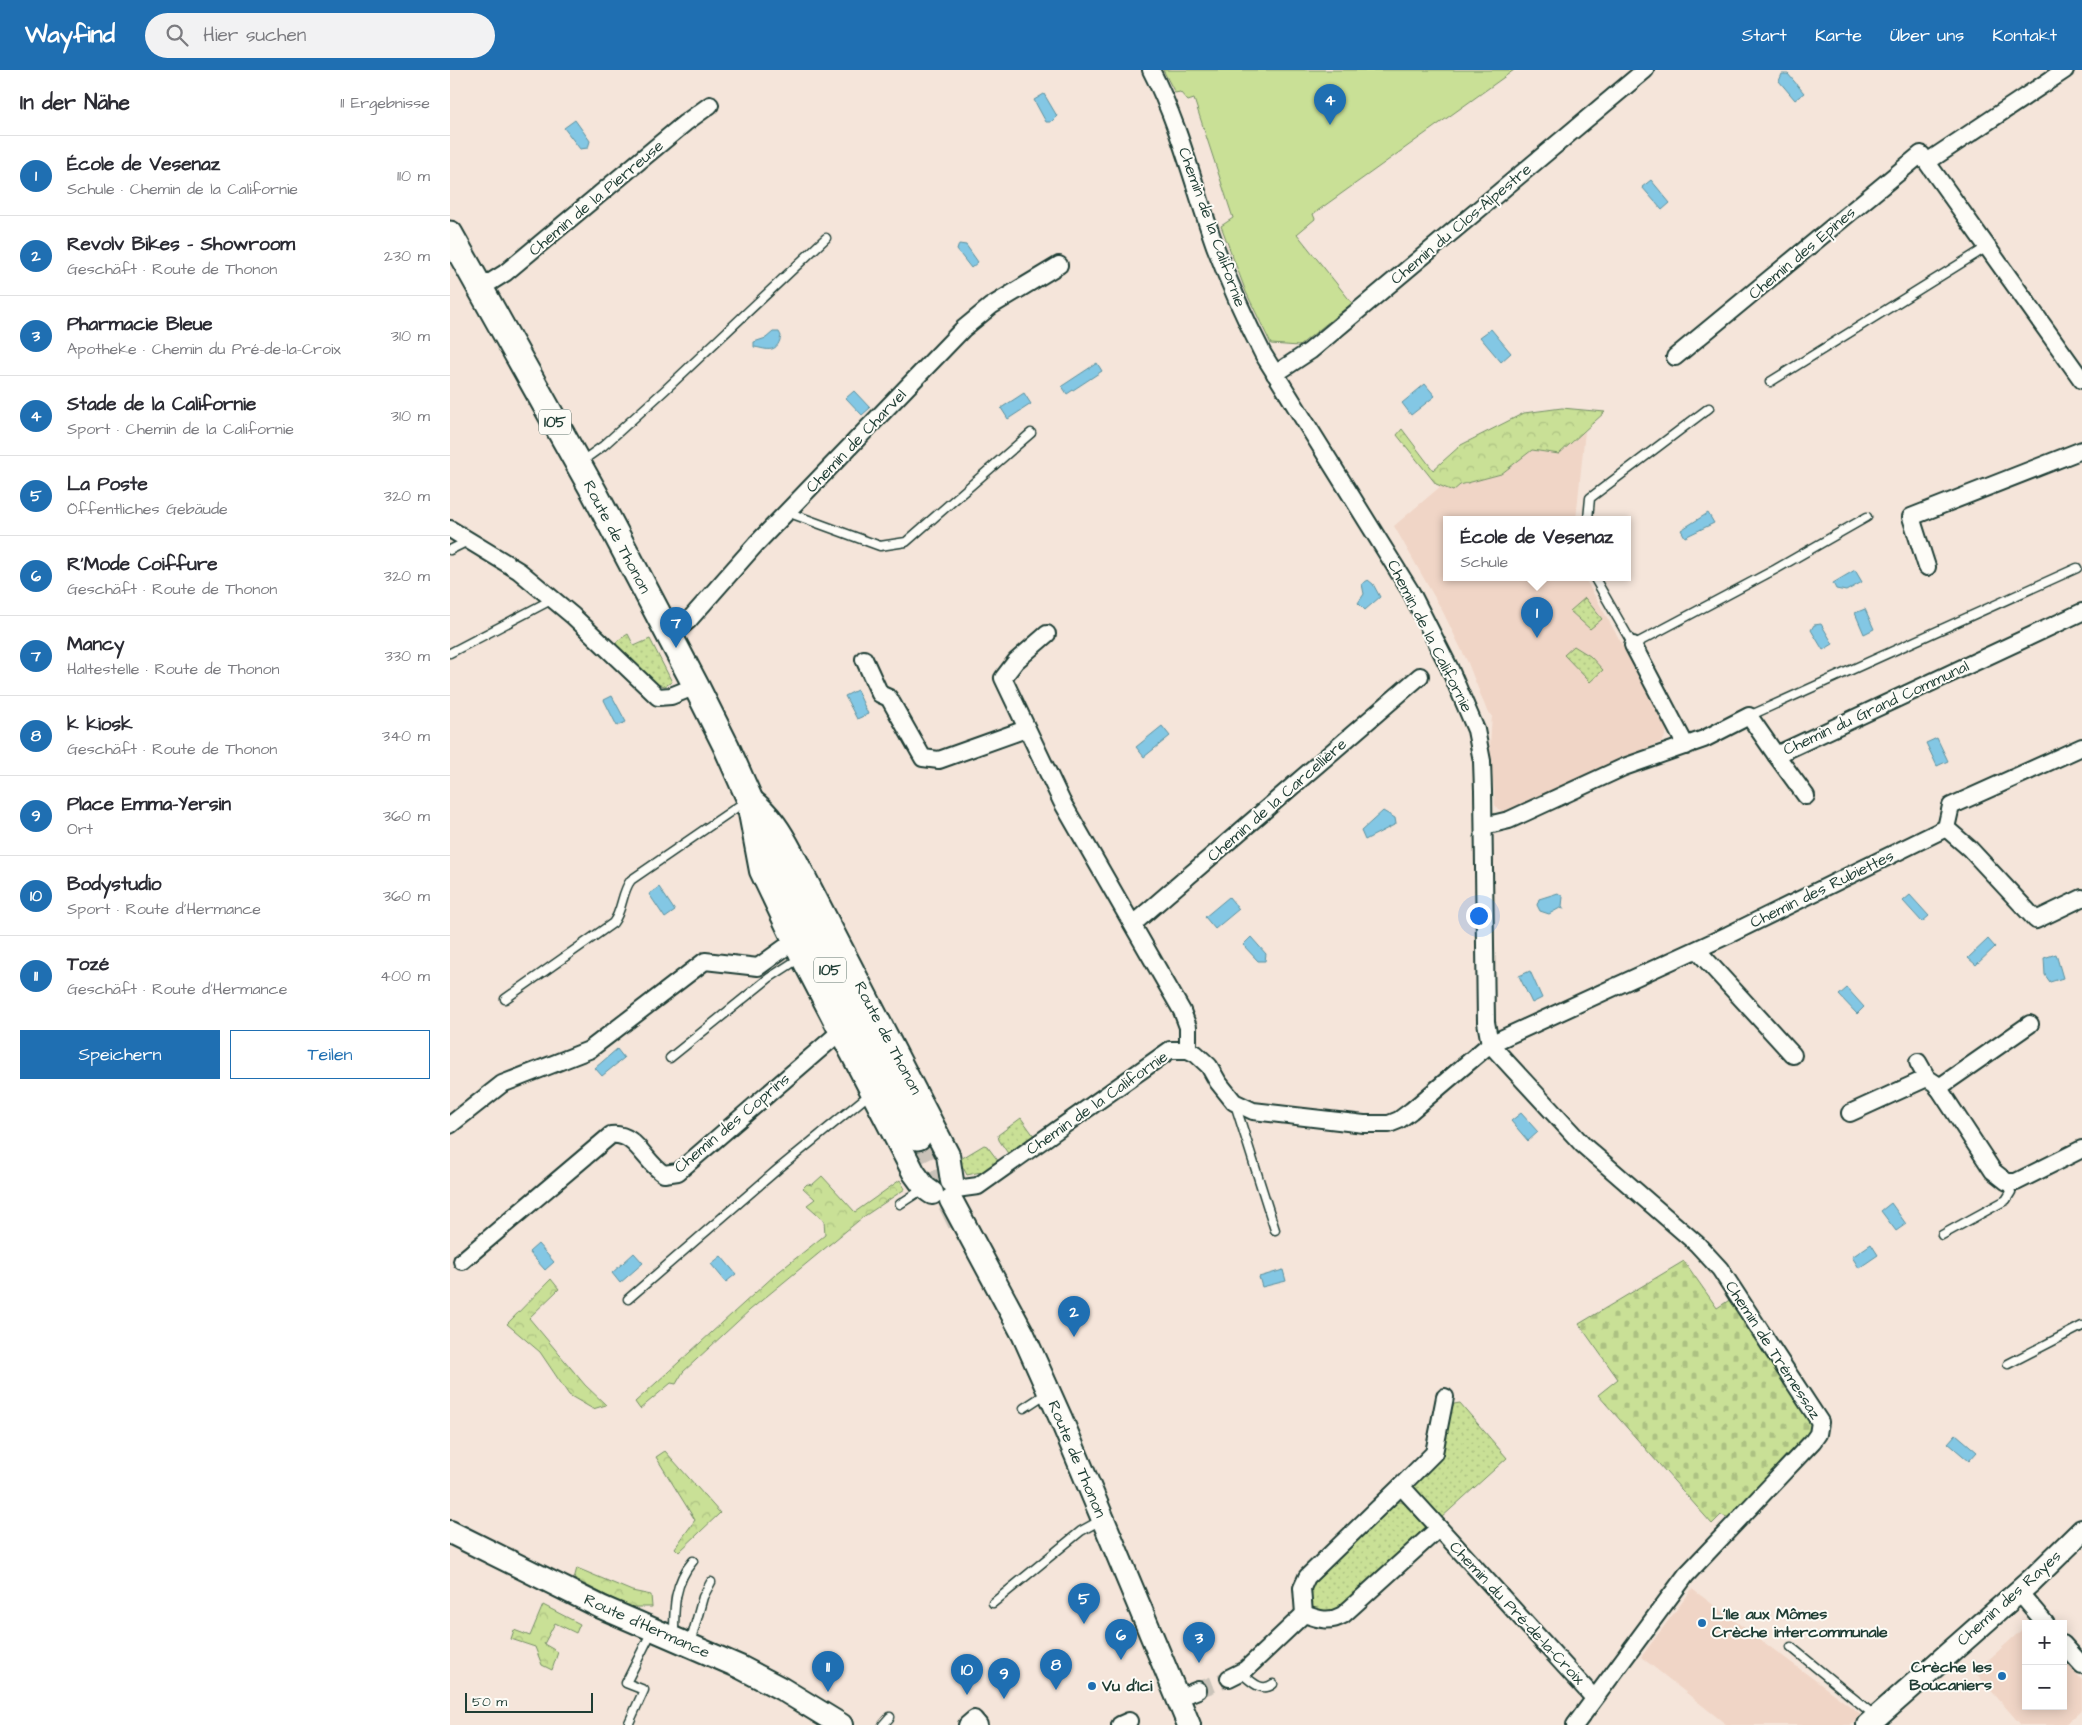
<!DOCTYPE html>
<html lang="de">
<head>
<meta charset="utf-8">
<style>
	body { margin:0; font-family:"Architects Daughter",sans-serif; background:#f2f2f3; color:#2b2b33 }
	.controls { position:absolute; right:15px; bottom:15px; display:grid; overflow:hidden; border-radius:0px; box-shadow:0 2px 12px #0003 }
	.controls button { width:45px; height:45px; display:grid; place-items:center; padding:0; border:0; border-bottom:1px solid #e1e1e2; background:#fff; color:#2b2b33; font:25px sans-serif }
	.scale { position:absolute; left:15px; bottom:12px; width:128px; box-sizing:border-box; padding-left:5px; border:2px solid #1f3d34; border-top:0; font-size:14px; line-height:18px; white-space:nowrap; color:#1f3d34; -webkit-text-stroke:4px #fdfcf7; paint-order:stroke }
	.you { position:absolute; left:1028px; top:845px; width:18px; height:18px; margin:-12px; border:4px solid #fff; border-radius:50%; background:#1a73e8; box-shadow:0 0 0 8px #1a73e833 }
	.badge { display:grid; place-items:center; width:32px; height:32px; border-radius:50%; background:#1f6fb2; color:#fff; font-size:16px; font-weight:700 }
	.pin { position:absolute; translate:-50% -41px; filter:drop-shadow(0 1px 2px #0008) }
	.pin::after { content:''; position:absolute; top:26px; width:18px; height:15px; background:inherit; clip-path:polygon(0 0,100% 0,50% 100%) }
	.popup { position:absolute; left:993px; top:446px; width:188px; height:65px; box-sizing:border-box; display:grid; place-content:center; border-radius:0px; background:#fff; filter:drop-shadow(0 1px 4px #0005); font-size:16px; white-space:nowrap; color:#7c7c81 }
	.popup b { font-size:19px; color:#2b2b33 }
	.popup::after { content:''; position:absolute; left:50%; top:100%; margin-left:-10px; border:10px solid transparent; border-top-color:#fff }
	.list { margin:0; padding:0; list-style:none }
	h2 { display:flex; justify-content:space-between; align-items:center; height:65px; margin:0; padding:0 20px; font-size:21px }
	h2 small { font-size:16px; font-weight:400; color:#7c7c81 }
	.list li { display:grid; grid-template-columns:32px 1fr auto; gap:15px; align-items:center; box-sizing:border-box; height:80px; padding:0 20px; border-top:1px solid #e1e1e2 }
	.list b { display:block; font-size:19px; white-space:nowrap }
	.list p { margin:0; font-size:16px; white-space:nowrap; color:#7c7c81 }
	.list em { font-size:16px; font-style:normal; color:#7c7c81 }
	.actions { display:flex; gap:10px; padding:15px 20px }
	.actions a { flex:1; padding:11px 0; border:1px solid #1f6fb2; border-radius:0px; text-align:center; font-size:18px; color:#1f6fb2 }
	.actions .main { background:#1f6fb2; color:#fff }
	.icon { flex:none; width:28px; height:28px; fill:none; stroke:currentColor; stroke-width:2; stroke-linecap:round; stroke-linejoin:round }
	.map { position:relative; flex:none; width:1632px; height:1655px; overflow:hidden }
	header { display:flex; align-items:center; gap:30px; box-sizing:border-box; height:70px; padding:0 25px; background:#1f6fb2; color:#fff }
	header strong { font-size:24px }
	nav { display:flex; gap:28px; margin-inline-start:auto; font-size:18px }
	.search { width:350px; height:45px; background:#f2f2f3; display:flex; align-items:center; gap:12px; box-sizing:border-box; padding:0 18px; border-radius:28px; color:#7c7c81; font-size:19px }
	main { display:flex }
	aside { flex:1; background:#fff }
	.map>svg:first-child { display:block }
</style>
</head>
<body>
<header>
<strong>Wayfind</strong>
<div class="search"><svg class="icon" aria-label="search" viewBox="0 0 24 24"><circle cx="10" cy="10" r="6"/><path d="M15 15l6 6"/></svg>Hier suchen</div>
<nav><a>Start</a><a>Karte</a><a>Über uns</a><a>Kontakt</a></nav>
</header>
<main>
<aside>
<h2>In der Nähe<small>11 Ergebnisse</small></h2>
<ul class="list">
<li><span class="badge">1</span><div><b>École de Vesenaz</b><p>Schule · Chemin de la Californie</p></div><em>110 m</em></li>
<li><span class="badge">2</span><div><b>Revolv Bikes - Showroom</b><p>Geschäft · Route de Thonon</p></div><em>230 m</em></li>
<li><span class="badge">3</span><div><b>Pharmacie Bleue</b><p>Apotheke · Chemin du Pré-de-la-Croix</p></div><em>310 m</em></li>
<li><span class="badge">4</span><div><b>Stade de la Californie</b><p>Sport · Chemin de la Californie</p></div><em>310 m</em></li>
<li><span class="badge">5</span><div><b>La Poste</b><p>Öffentliches Gebäude</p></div><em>320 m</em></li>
<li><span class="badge">6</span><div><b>R'Mode Coiffure</b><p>Geschäft · Route de Thonon</p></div><em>320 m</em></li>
<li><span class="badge">7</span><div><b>Mancy</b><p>Haltestelle · Route de Thonon</p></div><em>330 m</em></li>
<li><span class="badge">8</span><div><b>k kiosk</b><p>Geschäft · Route de Thonon</p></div><em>340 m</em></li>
<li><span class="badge">9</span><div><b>Place Emma-Yersin</b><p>Ort</p></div><em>360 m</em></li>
<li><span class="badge">10</span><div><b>Bodystudio</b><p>Sport · Route d'Hermance</p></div><em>360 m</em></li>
<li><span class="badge">11</span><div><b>Tozé</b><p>Geschäft · Route d'Hermance</p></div><em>400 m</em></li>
</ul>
<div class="actions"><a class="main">Speichern</a><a>Teilen</a></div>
</aside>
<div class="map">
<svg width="1632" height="1655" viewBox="0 0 1632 1655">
	<defs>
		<pattern id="grass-dots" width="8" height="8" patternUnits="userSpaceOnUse" patternTransform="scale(1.25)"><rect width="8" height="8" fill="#c9e096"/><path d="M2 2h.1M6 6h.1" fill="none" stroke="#acc182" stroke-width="1.8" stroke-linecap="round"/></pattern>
		<pattern id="forest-crowns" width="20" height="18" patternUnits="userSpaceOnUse" patternTransform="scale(1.25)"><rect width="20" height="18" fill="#c9e096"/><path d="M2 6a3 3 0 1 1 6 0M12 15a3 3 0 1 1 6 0" fill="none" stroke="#acc182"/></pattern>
		<pattern id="cemetery-stones" width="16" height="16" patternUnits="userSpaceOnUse" patternTransform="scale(1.25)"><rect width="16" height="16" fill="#c9e096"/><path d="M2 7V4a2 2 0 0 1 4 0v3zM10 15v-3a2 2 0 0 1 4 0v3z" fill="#acc182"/></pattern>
	</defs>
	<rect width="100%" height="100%" fill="#f5e5da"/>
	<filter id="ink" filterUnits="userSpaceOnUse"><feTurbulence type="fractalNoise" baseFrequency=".02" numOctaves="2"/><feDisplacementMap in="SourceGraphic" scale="10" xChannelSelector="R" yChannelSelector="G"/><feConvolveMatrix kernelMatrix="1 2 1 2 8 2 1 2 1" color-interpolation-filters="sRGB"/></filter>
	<g filter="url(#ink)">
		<g fill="#f0d5c6">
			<path d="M1135,361L1126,449H997V507H1134L1215,650L1217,661L1213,671L1057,743L1048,739L1045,735L1040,675L1042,645L1037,641L1018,593L993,542L944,456L991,416L1003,421L1010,415L1051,404L1082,380L1109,384Z"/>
			<path d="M1242,1519L1412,1645L1401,1655H1277L1191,1587Z"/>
			<path d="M1576,1556V1636H1613V1589L1632,1610V1640L1615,1655H1571L1525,1602Z"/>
		</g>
		<g fill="url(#grass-dots)" stroke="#748e65">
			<path d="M1135,528L1152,549L1140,559L1120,541Z"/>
			<path d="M178,564L184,576L200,569L222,612L215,616L206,614L166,574L167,571Z"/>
			<path d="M1124,576L1140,586L1153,600L1140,612L1114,585Z"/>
			<path d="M571,1048L584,1066L559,1085L549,1070L548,1065Z"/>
			<path d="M534,1075L537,1076L549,1092L535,1101L517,1105L509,1090Z"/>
			<path d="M1010,1333L1057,1388L991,1448L965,1421L963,1414L999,1342L1004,1334Z"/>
			<path d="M946,1432H952L980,1461L890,1542H861L859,1513Z"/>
		</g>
		<g fill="url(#forest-crowns)" stroke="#748e65">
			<path d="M1112,338L1155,342L1109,384L1082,380L1051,404L1010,415L1003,421L986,414L947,365L952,359L983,400L1011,375L1074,343Z"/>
			<path d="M372,1106L405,1142L450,1110L455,1119L413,1147L300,1240L233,1302L226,1314L221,1313L190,1339L185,1332L326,1204L375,1165L374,1150L357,1135L365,1129L353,1118L357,1114L362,1115Z"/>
			<path d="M101,1209L109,1219L79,1248L135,1315L156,1335L143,1339L119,1325L90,1282L57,1254Z"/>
			<path d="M215,1381L270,1443L229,1482L225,1478L245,1450L206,1387Z"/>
			<path d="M127,1498L182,1521L201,1525L202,1537H179L124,1509Z"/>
			<path d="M93,1535L130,1554L126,1563L105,1553L94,1574L108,1582L102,1600L92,1595L85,1577L61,1569L64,1560L80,1566Z"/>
		</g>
		<path fill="url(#cemetery-stones)" stroke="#748e65" d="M1234,1191L1267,1238L1281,1229L1361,1352L1360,1363L1280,1448L1271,1445L1262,1454L1148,1325L1168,1309L1129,1254Z"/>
		<path fill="#c9e096" stroke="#748e65" d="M713,0H1064L863,144L865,149L847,164L902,233L849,276L821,274L796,222L771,156L783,148L744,29L738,31L730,22L725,23Z"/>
		<g fill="#83c7e4" stroke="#5b909e">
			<path d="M1332,4H1338L1354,23L1345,30L1329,11Z"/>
			<path d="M594,24L607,46L601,52H596L584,30Z"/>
			<path d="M125,50L140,71L138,78L130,79L114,58Z"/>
			<path d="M1201,110L1220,133L1212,140L1192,117Z"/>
			<path d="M509,174L516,175L528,192L521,198L507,180Z"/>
			<path d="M1041,259L1061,283L1051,292L1030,267Z"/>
			<path d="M323,262H329L331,266C327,286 314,278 304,277V272L316,268Z"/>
			<path d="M647,293L652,301L617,324L612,316Z"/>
			<path d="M975,314L985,326L961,345L952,333Z"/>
			<path d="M404,321L420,338L412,345L396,328Z"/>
			<path d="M574,323L581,334L558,349L551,338Z"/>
			<path d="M1258,443L1264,453L1235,467L1231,460Z"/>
			<path d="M1405,500L1412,512L1396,521L1386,519L1383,513Z"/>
			<path d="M918,510L923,514L930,527L915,540L908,533L914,524L912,514Z"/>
			<path d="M1415,539L1424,559L1414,564L1405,543Z"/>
			<path d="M1371,554L1383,574L1373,580L1361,560L1364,555Z"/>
			<path d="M407,620L418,644L407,649L395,626Z"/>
			<path d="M162,626L176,652L167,656L154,630Z"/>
			<path d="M712,656L720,666L694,687L686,677Z"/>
			<path d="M1487,668L1498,691L1487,696L1476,673Z"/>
			<path d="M933,741L945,748L946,754L915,770L911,761Z"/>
			<path d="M209,817L225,841L215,848L199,824Z"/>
			<path d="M1108,823L1113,827L1112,836L1114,839L1110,838L1099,844L1090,841L1087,835L1089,829Z"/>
			<path d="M1460,825L1479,846L1472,852L1453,831Z"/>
			<path d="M779,827L789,839L765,859L755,847Z"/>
			<path d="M801,867L816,884L815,891H808L793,875Z"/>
			<path d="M1538,869L1545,877L1526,895L1518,888Z"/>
			<path d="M1606,884L1613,908L1600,912L1595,905L1594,888Z"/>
			<path d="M1080,901L1092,928L1082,933L1069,906Z"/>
			<path d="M1397,918L1414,937L1407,944L1389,925Z"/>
			<path d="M167,979L174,988L152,1006L145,998Z"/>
			<path d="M1071,1043L1088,1062L1078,1071L1061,1051Z"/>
			<path d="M1441,1133L1456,1154L1446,1161L1431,1141Z"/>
			<path d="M88,1174L104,1192L95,1200L79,1182Z"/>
			<path d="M1421,1174L1428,1185L1409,1198L1402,1187Z"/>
			<path d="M184,1183L193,1193L170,1213L162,1203Z"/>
			<path d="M271,1186L286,1204L276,1212L261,1194Z"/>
			<path d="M833,1200L836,1211L812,1217L809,1207Z"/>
			<path d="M1506,1364L1527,1382L1519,1391L1498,1373Z"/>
		</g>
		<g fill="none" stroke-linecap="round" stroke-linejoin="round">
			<path stroke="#cac3b9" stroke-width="16" stroke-dasharray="16 8" stroke-linecap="butt" d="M748,1620L779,1608"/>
			<path stroke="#cac3b9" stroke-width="25" stroke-dasharray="25 12" stroke-linecap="butt" d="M468,1067L510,1153"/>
			<defs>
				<g id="lane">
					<path d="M1320,312L1537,177"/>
					<path d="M132,391L153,376L215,320L376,168"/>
					<path d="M337,442L430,476L456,472L581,363"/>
					<path d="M1138,449L1140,428L1259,338"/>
					<path d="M0,480L18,471"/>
					<path d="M1144,507L1183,575L1326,499L1417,447"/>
					<path d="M0,583L103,529"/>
					<path d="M1299,646L1627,498"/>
					<path d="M55,929L163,853C173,840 171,823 181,810L296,731"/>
					<path d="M220,988L319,908L350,888"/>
					<path d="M785,1034L825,1160"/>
					<path d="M450,1134L473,1119"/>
					<path d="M1492,1165L1556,1130L1561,1122L1557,1112"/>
					<path d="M178,1229L328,1099L421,1023"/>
					<path d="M1558,1294L1632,1256"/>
					<path d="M574,1338L597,1323"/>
					<path d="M543,1533L631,1461L651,1450"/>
					<path d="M224,1565C224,1537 224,1513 243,1491"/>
					<path d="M240,1574L253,1527L261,1512"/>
					<path d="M1341,1577L1424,1645"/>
					<path d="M791,1603C801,1611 811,1623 823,1614"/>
					<path d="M178,1655L194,1620L176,1613L202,1561"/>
					<path d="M433,1655L440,1647"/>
				</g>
				<g id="street">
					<path d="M701,0C730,56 744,117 765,176C779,213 795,249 813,284L961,522L999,597L1026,660L1032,691L1033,721L1036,952L1040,974"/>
					<path d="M1477,92L1615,0"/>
					<path d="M31,218L55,203L235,53L260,35"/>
					<path d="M1225,287L1471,84L1632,310"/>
					<path d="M825,304L860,281L1195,0"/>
					<path d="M0,459L69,501L123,546L208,627L221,626L246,616"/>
					<path d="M1477,497L1461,447L1632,380"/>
					<path d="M597,564L566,591L553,608L612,732L732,941L738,957V980"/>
					<path d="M220,566L239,550L306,474L513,259L541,236L609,195"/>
					<path d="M1183,575L1236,676"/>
					<path d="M414,589L430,624L439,628L473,688L489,690L576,659"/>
					<path d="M1326,685L1356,726"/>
					<path d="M1034,756L1059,750L1174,697L1254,669L1299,646L1326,685L1632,542"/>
					<path d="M1496,758L1520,779L1586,850L1632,828"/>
					<path d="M683,854L970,606"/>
					<path d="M1247,880L1343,985"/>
					<path d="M1040,974L1133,1075L1247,1174L1270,1199L1370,1352L1368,1364L1363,1371L1236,1505L1125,1655"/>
					<path d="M1468,992L1477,1008"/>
					<path d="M1488,1018L1580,954"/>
					<path d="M1400,1043L1477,1008L1486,1014L1543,1101L1557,1112H1566L1632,1079"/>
					<path d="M0,1055L52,1014L139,980L255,891L308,897L344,871"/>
					<path d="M506,1119L528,1116L720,980H738L746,984L759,996L768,1012L784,1032L803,1041L914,1054H939L949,1050L961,1041L1040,974L1278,865L1496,758L1501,736L1632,677"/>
					<path d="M12,1191L161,1065C186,1062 195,1093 214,1104L228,1102L391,961"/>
					<path d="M995,1327L984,1383L951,1416L1144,1628"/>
					<path d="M1569,1522L1596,1554"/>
					<path d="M854,1544L852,1518L857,1507L951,1416"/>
					<path d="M1613,1574L1632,1595"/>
					<path d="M779,1608L795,1600L854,1544C868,1549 879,1553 893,1545L989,1458"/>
					<path d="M728,1628L748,1620"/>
					<path d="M517,1655L524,1649L529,1655"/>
					<path d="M670,1655L679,1651"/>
				</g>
				<g id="secondary">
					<path d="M301,730C320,744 331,762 342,783L498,1085L502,1111"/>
					<path d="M300,743L311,801L352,887L464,1103L475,1118L482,1123"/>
					<path d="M501,1130L573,1264L611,1349L739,1655"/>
					<path d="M0,1462L151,1537L290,1597L332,1619L391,1655"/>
					<path d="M1418,1655L1582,1510L1632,1461"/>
				</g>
				<path id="primary" d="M0,164L144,422L246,616L276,676L352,847L468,1067"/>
			</defs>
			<use href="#lane" stroke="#1f3d34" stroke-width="11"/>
			<use href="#street" stroke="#1f3d34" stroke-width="20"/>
			<use href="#secondary" stroke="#1f3d34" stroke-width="26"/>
			<use href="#primary" stroke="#1f3d34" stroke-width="29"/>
			<use href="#lane" stroke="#fdfcf7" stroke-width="8"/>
			<use href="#street" stroke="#fdfcf7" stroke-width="16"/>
			<use href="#secondary" stroke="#fdfcf7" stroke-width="22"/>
			<use href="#primary" stroke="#fdfcf7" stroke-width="25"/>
		</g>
	</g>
	<g fill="#1f6fb2" stroke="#fdfcf7" stroke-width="2">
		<circle cx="1252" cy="1553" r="5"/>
		<circle cx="1552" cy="1606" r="5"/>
		<circle cx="642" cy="1616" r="5"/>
	</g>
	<g text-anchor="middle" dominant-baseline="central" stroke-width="4" stroke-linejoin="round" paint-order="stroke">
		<g fill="#fdfcf7" stroke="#62766e" stroke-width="1">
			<rect x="89" y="339.5" width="32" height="25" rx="4"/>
			<rect x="364" y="887.5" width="32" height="25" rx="4"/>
		</g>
		<g font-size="15" font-weight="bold" fill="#1f3d34">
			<text x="105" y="352">105</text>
			<text x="380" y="900">105</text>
		</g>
		<g font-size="16" fill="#1f3d34" stroke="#fdfcf7">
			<text transform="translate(146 128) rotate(-40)">Chemin de la Pierreuse</text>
			<text transform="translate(1011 154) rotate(-40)">Chemin du Clos-Alpestre</text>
			<text transform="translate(762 157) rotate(70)">Chemin de la Californie</text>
			<text transform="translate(1352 183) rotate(-40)">Chemin des Epines</text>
			<text transform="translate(406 371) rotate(-46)">Chemin de Charvel</text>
			<text transform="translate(167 467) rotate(62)">Route de Thonon</text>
			<text transform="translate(980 566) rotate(63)">Chemin de la Californie</text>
			<text transform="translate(1426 638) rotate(-25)">Chemin du Grand Communal</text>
			<text transform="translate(827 730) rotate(-41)">Chemin de la Carcellière</text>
			<text transform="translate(1372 819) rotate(-26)">Chemin des Rubiettes</text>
			<text transform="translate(438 968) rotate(62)">Route de Thonon</text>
			<text transform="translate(647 1033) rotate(-35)">Chemin de la Californie</text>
			<text transform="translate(282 1053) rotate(-40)">Chemin des Coprins</text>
			<text transform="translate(1323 1280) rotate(57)">Chemin de Trémessaz</text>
			<text transform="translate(627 1389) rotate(67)">Route de Thonon</text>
			<text transform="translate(1559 1528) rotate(-42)">Chemin des Rayes</text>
			<text transform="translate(1067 1543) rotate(47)">Chemin du Pré-de-la-Croix</text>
			<text transform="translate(197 1556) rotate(24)">Route d'Hermance</text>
		</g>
		<g font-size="16" font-weight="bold" fill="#1f3d34" stroke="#fdfcf7" text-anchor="start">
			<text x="1262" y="1544">L'Ile aux Mômes<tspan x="1262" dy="18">Crèche intercommunale</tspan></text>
			<text x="1542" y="1597" text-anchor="end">Crèche les<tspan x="1542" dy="18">Boucaniers</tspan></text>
			<text x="652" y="1616">Vu d'Ici</text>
		</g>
	</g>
</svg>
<div class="controls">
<button>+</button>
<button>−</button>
</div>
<div class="scale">50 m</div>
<div class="you"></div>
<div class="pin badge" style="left:1087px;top:568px">1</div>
<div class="popup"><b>École de Vesenaz</b>Schule</div>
<div class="pin badge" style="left:624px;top:1267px">2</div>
<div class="pin badge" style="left:749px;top:1593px">3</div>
<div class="pin badge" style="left:880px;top:55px">4</div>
<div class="pin badge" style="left:634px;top:1554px">5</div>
<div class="pin badge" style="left:671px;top:1590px">6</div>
<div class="pin badge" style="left:226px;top:578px">7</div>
<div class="pin badge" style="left:606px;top:1620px">8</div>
<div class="pin badge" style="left:554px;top:1629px">9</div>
<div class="pin badge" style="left:517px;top:1625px">10</div>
<div class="pin badge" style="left:378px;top:1622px">11</div>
</div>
</main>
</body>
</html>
